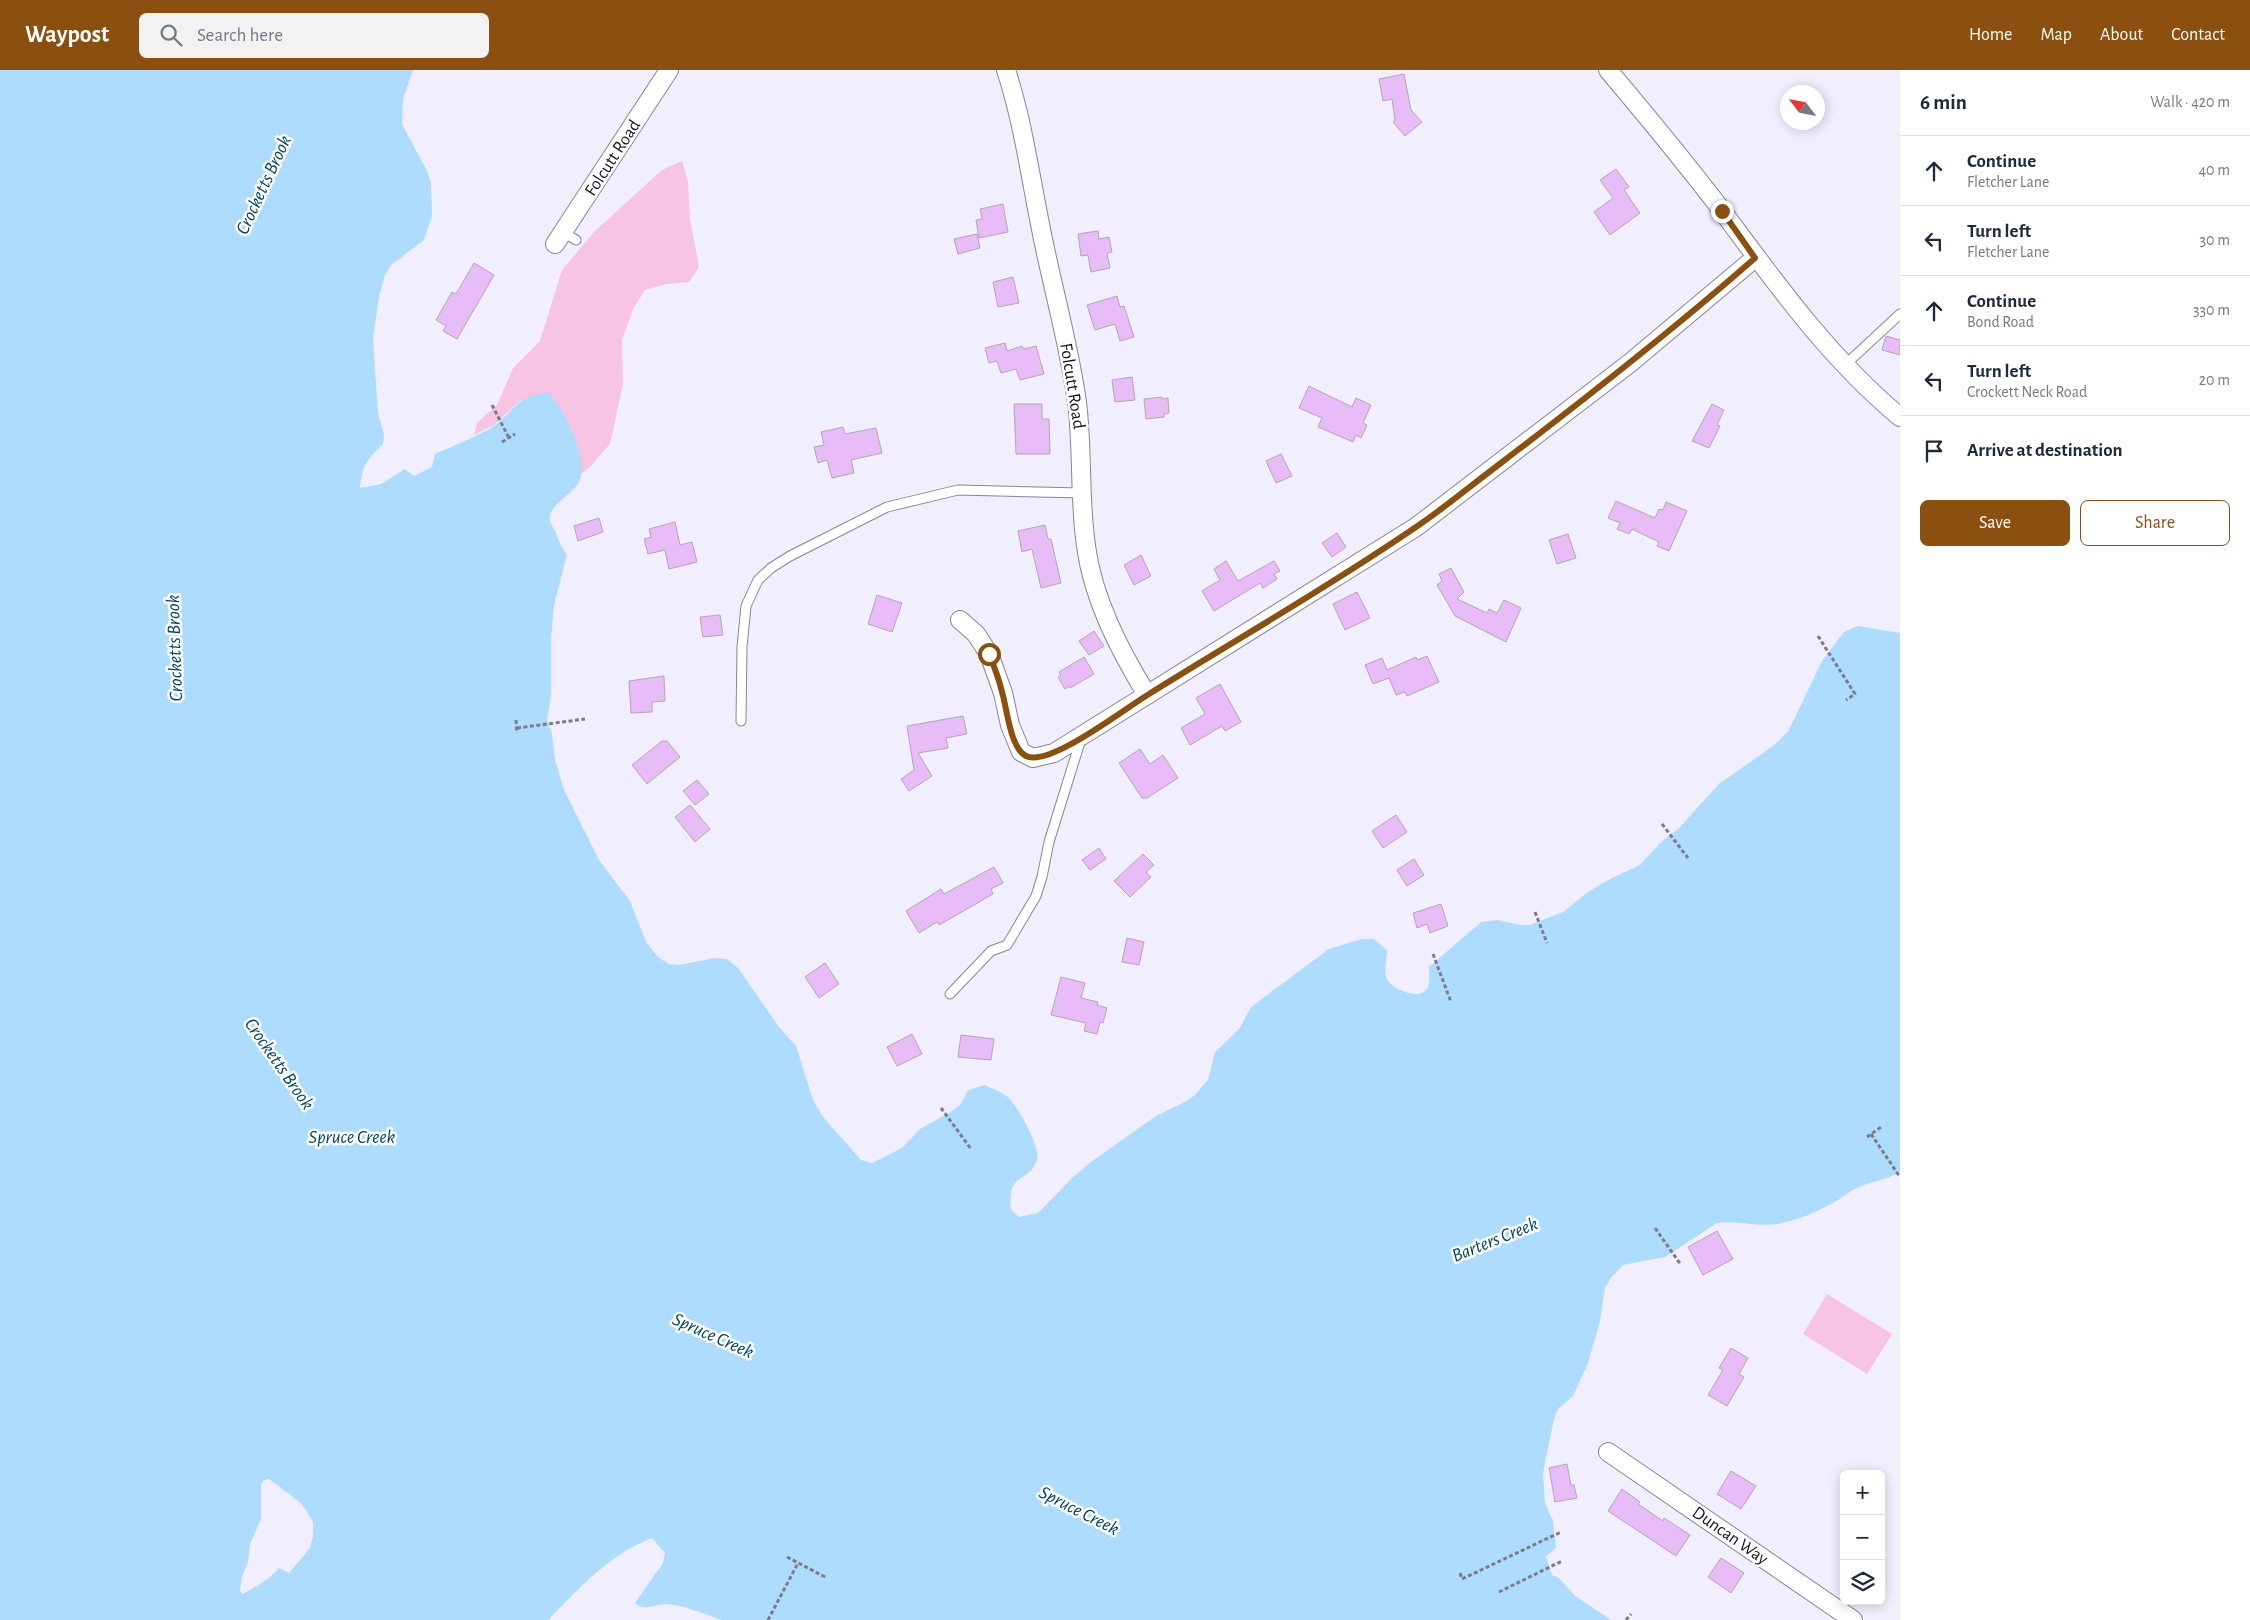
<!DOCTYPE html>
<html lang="en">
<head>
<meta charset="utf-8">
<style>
	body { margin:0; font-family:"Alegreya Sans",sans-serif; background:#f2f2f3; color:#1f2937 }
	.controls { position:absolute; right:15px; bottom:15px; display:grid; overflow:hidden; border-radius:8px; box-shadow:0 2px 12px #0003 }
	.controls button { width:45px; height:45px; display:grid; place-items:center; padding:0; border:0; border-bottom:1px solid #e0e1e3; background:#fff; color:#1f2937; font:25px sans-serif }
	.compass { position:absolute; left:1780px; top:15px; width:45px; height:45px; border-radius:50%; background:#fff; box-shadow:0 2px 12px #0003; rotate:302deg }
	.stop { position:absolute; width:15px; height:15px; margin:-11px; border:4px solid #8b4f0f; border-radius:50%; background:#fff }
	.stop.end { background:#8b4f0f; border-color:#fff; box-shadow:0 1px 5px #0008 }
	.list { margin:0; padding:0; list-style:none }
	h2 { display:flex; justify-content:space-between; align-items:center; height:65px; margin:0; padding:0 20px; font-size:21px }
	h2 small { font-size:16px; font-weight:400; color:#747a83 }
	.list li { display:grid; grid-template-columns:32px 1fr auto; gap:15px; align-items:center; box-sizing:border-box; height:70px; padding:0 20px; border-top:1px solid #e0e1e3 }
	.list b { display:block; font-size:19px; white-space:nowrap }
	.list p { margin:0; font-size:16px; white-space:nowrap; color:#747a83 }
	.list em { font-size:16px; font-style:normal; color:#747a83 }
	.actions { display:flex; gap:10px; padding:15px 20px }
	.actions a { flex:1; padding:11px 0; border:1px solid #8b4f0f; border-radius:8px; text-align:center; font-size:18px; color:#8b4f0f }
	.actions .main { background:#8b4f0f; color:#fff }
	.icon { flex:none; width:28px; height:28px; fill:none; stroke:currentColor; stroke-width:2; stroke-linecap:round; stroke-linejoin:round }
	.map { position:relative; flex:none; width:1900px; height:1550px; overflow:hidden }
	header { display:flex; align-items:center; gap:30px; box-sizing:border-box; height:70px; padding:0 25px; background:#8b4f0f; color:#fff }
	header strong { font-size:24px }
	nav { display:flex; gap:28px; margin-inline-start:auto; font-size:18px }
	.search { width:350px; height:45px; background:#f2f2f3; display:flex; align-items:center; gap:12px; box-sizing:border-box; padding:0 18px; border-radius:8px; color:#747a83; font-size:19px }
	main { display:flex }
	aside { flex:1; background:#fff }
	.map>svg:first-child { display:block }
</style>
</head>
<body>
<header>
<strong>Waypost</strong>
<div class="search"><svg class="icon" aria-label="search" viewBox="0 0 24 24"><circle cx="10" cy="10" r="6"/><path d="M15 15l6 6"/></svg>Search here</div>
<nav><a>Home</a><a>Map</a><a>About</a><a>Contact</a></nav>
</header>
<main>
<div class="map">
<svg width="1900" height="1550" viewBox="0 0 1900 1550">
	<rect width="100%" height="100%" fill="#f1effe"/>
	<g fill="#f7c4e1">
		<path d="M682,91L688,112L690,149L699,197L689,212L666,214L645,220L633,239L622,270L623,314L610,374L591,396L581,404L580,388L521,330L494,355L474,365L477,353L497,335L513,298L540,271L562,200L594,162L662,100Z"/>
		<path d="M1827,1224L1892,1264L1867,1304L1803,1264Z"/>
	</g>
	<path fill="#aedcff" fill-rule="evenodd" d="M0,0H413L403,29L402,54L426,99L431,113L432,146L424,170L391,195L385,205L379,227L373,268L378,343L384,364L383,374C367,389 362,396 360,418L381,414L405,399L414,406L432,397L435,384C452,376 480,366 495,355C516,339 519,323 550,323C564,343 590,386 579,412C573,425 547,435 550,451C551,455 554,458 555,461C559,470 561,477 567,485L554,535L551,569V626L547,650L552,664L555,689L564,720L599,790L630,831L646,872L658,887L669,894L679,895L715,888L727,889L738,898L779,957L796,976L813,1030L823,1047L861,1090L872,1093L902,1078L920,1059L952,1041L961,1034L968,1020L985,1015C993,1019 1002,1022 1009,1028C1018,1037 1041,1078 1037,1090C1028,1115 1007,1100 1011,1140L1019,1147L1038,1143L1074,1106L1091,1092L1156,1046L1185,1032L1195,1025L1208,1010L1215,982L1240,958L1251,937L1329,879L1362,869H1374L1387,880C1387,888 1384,900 1386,907C1388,918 1422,933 1428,917C1430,911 1429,903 1429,897L1481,852L1497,850L1521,855H1530L1563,842L1588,822L1612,808L1640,795L1660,773L1679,758L1719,714L1773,676L1788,662L1822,591L1844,562L1858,556L1900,563V1102C1886,1110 1871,1111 1857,1118C1850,1121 1844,1126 1838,1130C1820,1141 1798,1150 1778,1154C1757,1157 1737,1150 1717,1153L1665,1187L1623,1195L1610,1209L1605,1218L1600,1251L1588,1293L1573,1326L1558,1339L1554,1349L1545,1392L1543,1405L1545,1433L1553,1451L1556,1478L1546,1486L1552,1505L1559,1508L1575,1526L1611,1550H722C702,1544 686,1535 665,1534C655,1534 643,1542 635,1533L663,1493L665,1483L652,1468C610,1484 579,1518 548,1550H0ZM269,1409L302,1434L313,1452V1466L310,1478L289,1503L279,1498L268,1509L243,1524L240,1521L242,1507L248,1492L250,1474L261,1449V1415L264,1410Z"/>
	<g fill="#e8bcf6" stroke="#b2a6b5">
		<path d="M1404,4L1411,40L1422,52L1405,66L1393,52L1395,50L1392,29L1383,31L1379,9Z"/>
		<path d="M1616,99L1629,117L1624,120L1640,143L1610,165L1594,142L1613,128L1600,110Z"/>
		<path d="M1003,134L1008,162L979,168L976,150L982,149L980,139Z"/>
		<path d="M1098,161L1099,169L1109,167L1112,182L1107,183L1110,198L1091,202L1088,185L1081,186L1078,164Z"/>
		<path d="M977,164L980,178L958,184L954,169Z"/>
		<path d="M474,193L494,205L457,269L443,261L446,256L436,250L452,222L456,224Z"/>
		<path d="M1013,207L1019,233L998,237L993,212Z"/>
		<path d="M1117,226L1120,237L1124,236L1134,267L1120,271L1115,254L1095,260L1087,235Z"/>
		<path d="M1886,266L1900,270V285L1882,280Z"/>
		<path d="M1005,273L1007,281L1022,276L1024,279L1036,276L1044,304L1020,310L1016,299L1001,303L997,291L989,293L985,278Z"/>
		<path d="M1132,307L1135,330L1115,332L1112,310Z"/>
		<path d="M1309,316L1352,337L1356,328L1371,335L1363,353L1367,355L1361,368L1356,365L1353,372L1318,357L1322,348L1299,338Z"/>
		<path d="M1162,327V329L1168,328L1169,343L1164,344V347L1146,349L1144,329Z"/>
		<path d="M1014,334H1042V349H1049L1050,384H1016Z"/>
		<path d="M1712,334L1724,340L1717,355L1720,356L1709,378L1692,371Z"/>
		<path d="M843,357L845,364L876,358L882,383L851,390L854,403L832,408L827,390L818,393L814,377L824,375L821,362Z"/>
		<path d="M1281,384L1292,406L1276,413L1266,391Z"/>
		<path d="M1616,431L1655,448L1659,439L1663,440L1666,432L1687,441L1669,481L1657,476L1659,472L1632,459L1629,464L1617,459L1620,453L1608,448Z"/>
		<path d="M599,448L603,462L578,471L574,456Z"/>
		<path d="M675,452L680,475L692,472L697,492L669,499L665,480L648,484L644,469L651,467L649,459Z"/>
		<path d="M1045,455L1048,469H1051L1061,513L1041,518L1032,479L1022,482L1018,461Z"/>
		<path d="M1337,463L1346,477L1332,487L1322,473Z"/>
		<path d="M1568,464L1576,488L1557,494L1549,470Z"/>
		<path d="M1141,485L1151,506L1134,515L1124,495Z"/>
		<path d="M1226,491L1238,511L1274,491L1280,501L1274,504L1277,509L1263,518L1260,513L1214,541L1202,521L1220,510L1214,499Z"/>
		<path d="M1451,498L1464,522L1457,529L1487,543L1489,539L1497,543L1504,530L1521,538L1506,572L1455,546L1437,515L1442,511L1439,504Z"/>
		<path d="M1357,522L1370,548L1345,560L1333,534Z"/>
		<path d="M877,525L902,533L892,562L868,554Z"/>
		<path d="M720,545L723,565L703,567L700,547Z"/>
		<path d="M1094,561L1104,576L1089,585L1079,571Z"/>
		<path d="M1427,586L1439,612L1407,626L1405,622L1396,625L1389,608L1373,614L1365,595L1382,588L1387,600L1416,587L1417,590Z"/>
		<path d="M1084,587L1094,604L1070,618L1069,616L1065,619L1058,607L1061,605L1059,602Z"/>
		<path d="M664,606L665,631L652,632V642L631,643L629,611Z"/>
		<path d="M1220,614L1241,652L1225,661L1222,656L1190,675L1181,658L1205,644L1196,628Z"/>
		<path d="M963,646L967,664L946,668L948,678L918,683L932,706L909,721L901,709L914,700L907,656Z"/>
		<path d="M662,671H667L680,687L647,714L632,695Z"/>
		<path d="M1140,679L1150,694L1163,685L1178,708L1147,728H1142L1119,693Z"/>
		<path d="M697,710L709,724L695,735L683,721Z"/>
		<path d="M690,735L710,759L695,772L675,747Z"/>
		<path d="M1396,745L1407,762L1383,778L1372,761Z"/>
		<path d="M1099,778L1106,789L1090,800L1082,790Z"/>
		<path d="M1143,784L1154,795L1146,802L1151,807L1130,827L1114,811Z"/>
		<path d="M1414,789L1424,805L1407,816L1397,800Z"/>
		<path d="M994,797L1003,813L991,819L993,824L939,855L937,852L919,863L906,841L941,819L944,824Z"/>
		<path d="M1441,834L1448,856L1430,863L1427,854L1417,858L1413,843Z"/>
		<path d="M1127,868L1144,872L1139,895L1122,892Z"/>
		<path d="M825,893L839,914L819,928L805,907Z"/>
		<path d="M1061,907L1085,913L1081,928L1098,932L1097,935L1107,938L1103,953L1100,952L1097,964L1084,961L1086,953L1051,945Z"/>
		<path d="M912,964L922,984L897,996L887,977Z"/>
		<path d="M961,965L994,969L991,990L958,987Z"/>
		<path d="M1717,1161L1733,1189L1703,1205L1688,1177Z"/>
		<path d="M1731,1278L1748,1288L1739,1304L1744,1307L1727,1336L1708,1325L1723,1300L1719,1298Z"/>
		<path d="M1567,1394L1571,1415H1574L1577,1428L1555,1432L1549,1398Z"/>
		<path d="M1731,1401L1756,1416L1741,1439L1717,1424Z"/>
		<path d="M1622,1419L1640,1432L1638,1434L1663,1451L1664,1448L1690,1465L1676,1486L1608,1441Z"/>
		<path d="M1721,1488L1744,1503L1731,1523L1708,1507Z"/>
	</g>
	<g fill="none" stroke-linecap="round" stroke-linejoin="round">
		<defs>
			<g id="lane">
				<path d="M563,162L576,170"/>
				<path d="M1845,295L1900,244"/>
				<path d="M741,651L742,577L746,536L758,510L771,498L790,486L887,437L958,420L1082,423"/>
				<path d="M950,924L991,881L1007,875L1036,826L1042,807L1049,772L1081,669"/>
			</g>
			<g id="street">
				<path d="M1006,0C1023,52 1030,105 1041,159C1052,216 1069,274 1077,332C1083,380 1079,428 1086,476C1093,529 1119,579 1147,625"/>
				<path d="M1608,0C1646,45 1684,91 1720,138C1775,212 1828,287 1900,347"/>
				<path d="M555,174L669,0"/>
				<path d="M960,550L976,564L989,584L1003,623L1010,655L1021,682L1033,688L1054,683L1416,457L1630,293L1755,188"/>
				<path d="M1608,1382L1853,1550"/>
			</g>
		</defs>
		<use href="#lane" stroke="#888596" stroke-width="11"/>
		<use href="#street" stroke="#888596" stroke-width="20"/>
		<g stroke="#7d7c86" stroke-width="3" stroke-dasharray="4 2.5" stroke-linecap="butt">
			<path d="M492,335L509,368"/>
			<path d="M502,372L515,364"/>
			<path d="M1818,566L1855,624L1846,630"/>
			<path d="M516,650L517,663"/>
			<path d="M517,658L585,649"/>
			<path d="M1662,754L1688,788"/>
			<path d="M1535,842L1547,873"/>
			<path d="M1433,884L1451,932"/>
			<path d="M941,1038L971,1079"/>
			<path d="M1871,1064L1900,1107"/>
			<path d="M1867,1067L1881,1057"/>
			<path d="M1655,1158L1681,1195"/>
			<path d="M787,1487L827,1508"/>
			<path d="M1460,1503L1462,1509L1561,1462"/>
			<path d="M1499,1522L1562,1491"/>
			<path d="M768,1550L798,1493"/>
			<path d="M1626,1550L1631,1544"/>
		</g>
		<use href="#lane" stroke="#fff" stroke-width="9"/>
		<use href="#street" stroke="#fff" stroke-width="18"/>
	</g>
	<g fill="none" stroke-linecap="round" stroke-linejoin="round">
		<path stroke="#8b4f0f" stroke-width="6" d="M989,584C994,596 999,609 1002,622C1007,638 1010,678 1026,686C1049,698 1127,637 1149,624C1237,569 1327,518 1413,459C1442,440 1469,417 1497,396C1585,329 1672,261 1755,188L1722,141"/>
	</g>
	<g text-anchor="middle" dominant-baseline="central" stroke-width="5" stroke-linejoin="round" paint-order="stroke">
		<g font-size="18" fill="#16151b" stroke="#fff">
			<text transform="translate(613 88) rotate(-57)">Folcutt Road</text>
			<text transform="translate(1072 316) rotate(81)">Folcutt Road</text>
			<text transform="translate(1730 1466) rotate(35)">Duncan Way</text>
		</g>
		<g font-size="19" font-style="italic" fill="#004368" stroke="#fff">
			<text transform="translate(264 115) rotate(-65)">Crocketts Brook</text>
			<text transform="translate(175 578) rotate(-92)">Crocketts Brook</text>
			<text transform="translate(279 994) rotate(55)">Crocketts Brook</text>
			<text x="352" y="1067">Spruce Creek</text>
			<text transform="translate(1495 1170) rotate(-22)">Barters Creek</text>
			<text transform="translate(713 1266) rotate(24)">Spruce Creek</text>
			<text transform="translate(1079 1441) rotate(27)">Spruce Creek</text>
		</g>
	</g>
</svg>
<div class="controls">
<button>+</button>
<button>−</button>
<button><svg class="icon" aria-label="layers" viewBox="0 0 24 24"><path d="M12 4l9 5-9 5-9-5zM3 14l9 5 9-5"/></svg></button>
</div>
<svg class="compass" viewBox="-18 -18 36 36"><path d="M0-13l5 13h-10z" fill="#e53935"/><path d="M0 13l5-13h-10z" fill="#747a83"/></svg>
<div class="stop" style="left:989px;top:584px"></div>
<div class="stop end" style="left:1722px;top:141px"></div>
</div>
<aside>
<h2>6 min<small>Walk · 420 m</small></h2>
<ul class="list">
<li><svg class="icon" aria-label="ahead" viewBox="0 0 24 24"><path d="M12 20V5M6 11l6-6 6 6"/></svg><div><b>Continue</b><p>Fletcher Lane</p></div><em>40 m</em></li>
<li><svg class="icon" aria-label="left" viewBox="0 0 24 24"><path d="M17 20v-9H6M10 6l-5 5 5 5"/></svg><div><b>Turn left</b><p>Fletcher Lane</p></div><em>30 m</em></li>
<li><svg class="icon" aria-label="ahead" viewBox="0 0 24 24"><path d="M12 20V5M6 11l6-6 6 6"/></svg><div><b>Continue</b><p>Bond Road</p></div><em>330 m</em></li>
<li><svg class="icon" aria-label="left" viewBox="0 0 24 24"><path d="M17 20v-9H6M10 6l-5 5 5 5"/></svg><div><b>Turn left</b><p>Crockett Neck Road</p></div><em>20 m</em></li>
<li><svg class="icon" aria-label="arrive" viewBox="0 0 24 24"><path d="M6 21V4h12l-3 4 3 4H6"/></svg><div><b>Arrive at destination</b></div></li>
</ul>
<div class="actions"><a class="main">Save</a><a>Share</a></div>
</aside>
</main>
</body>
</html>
